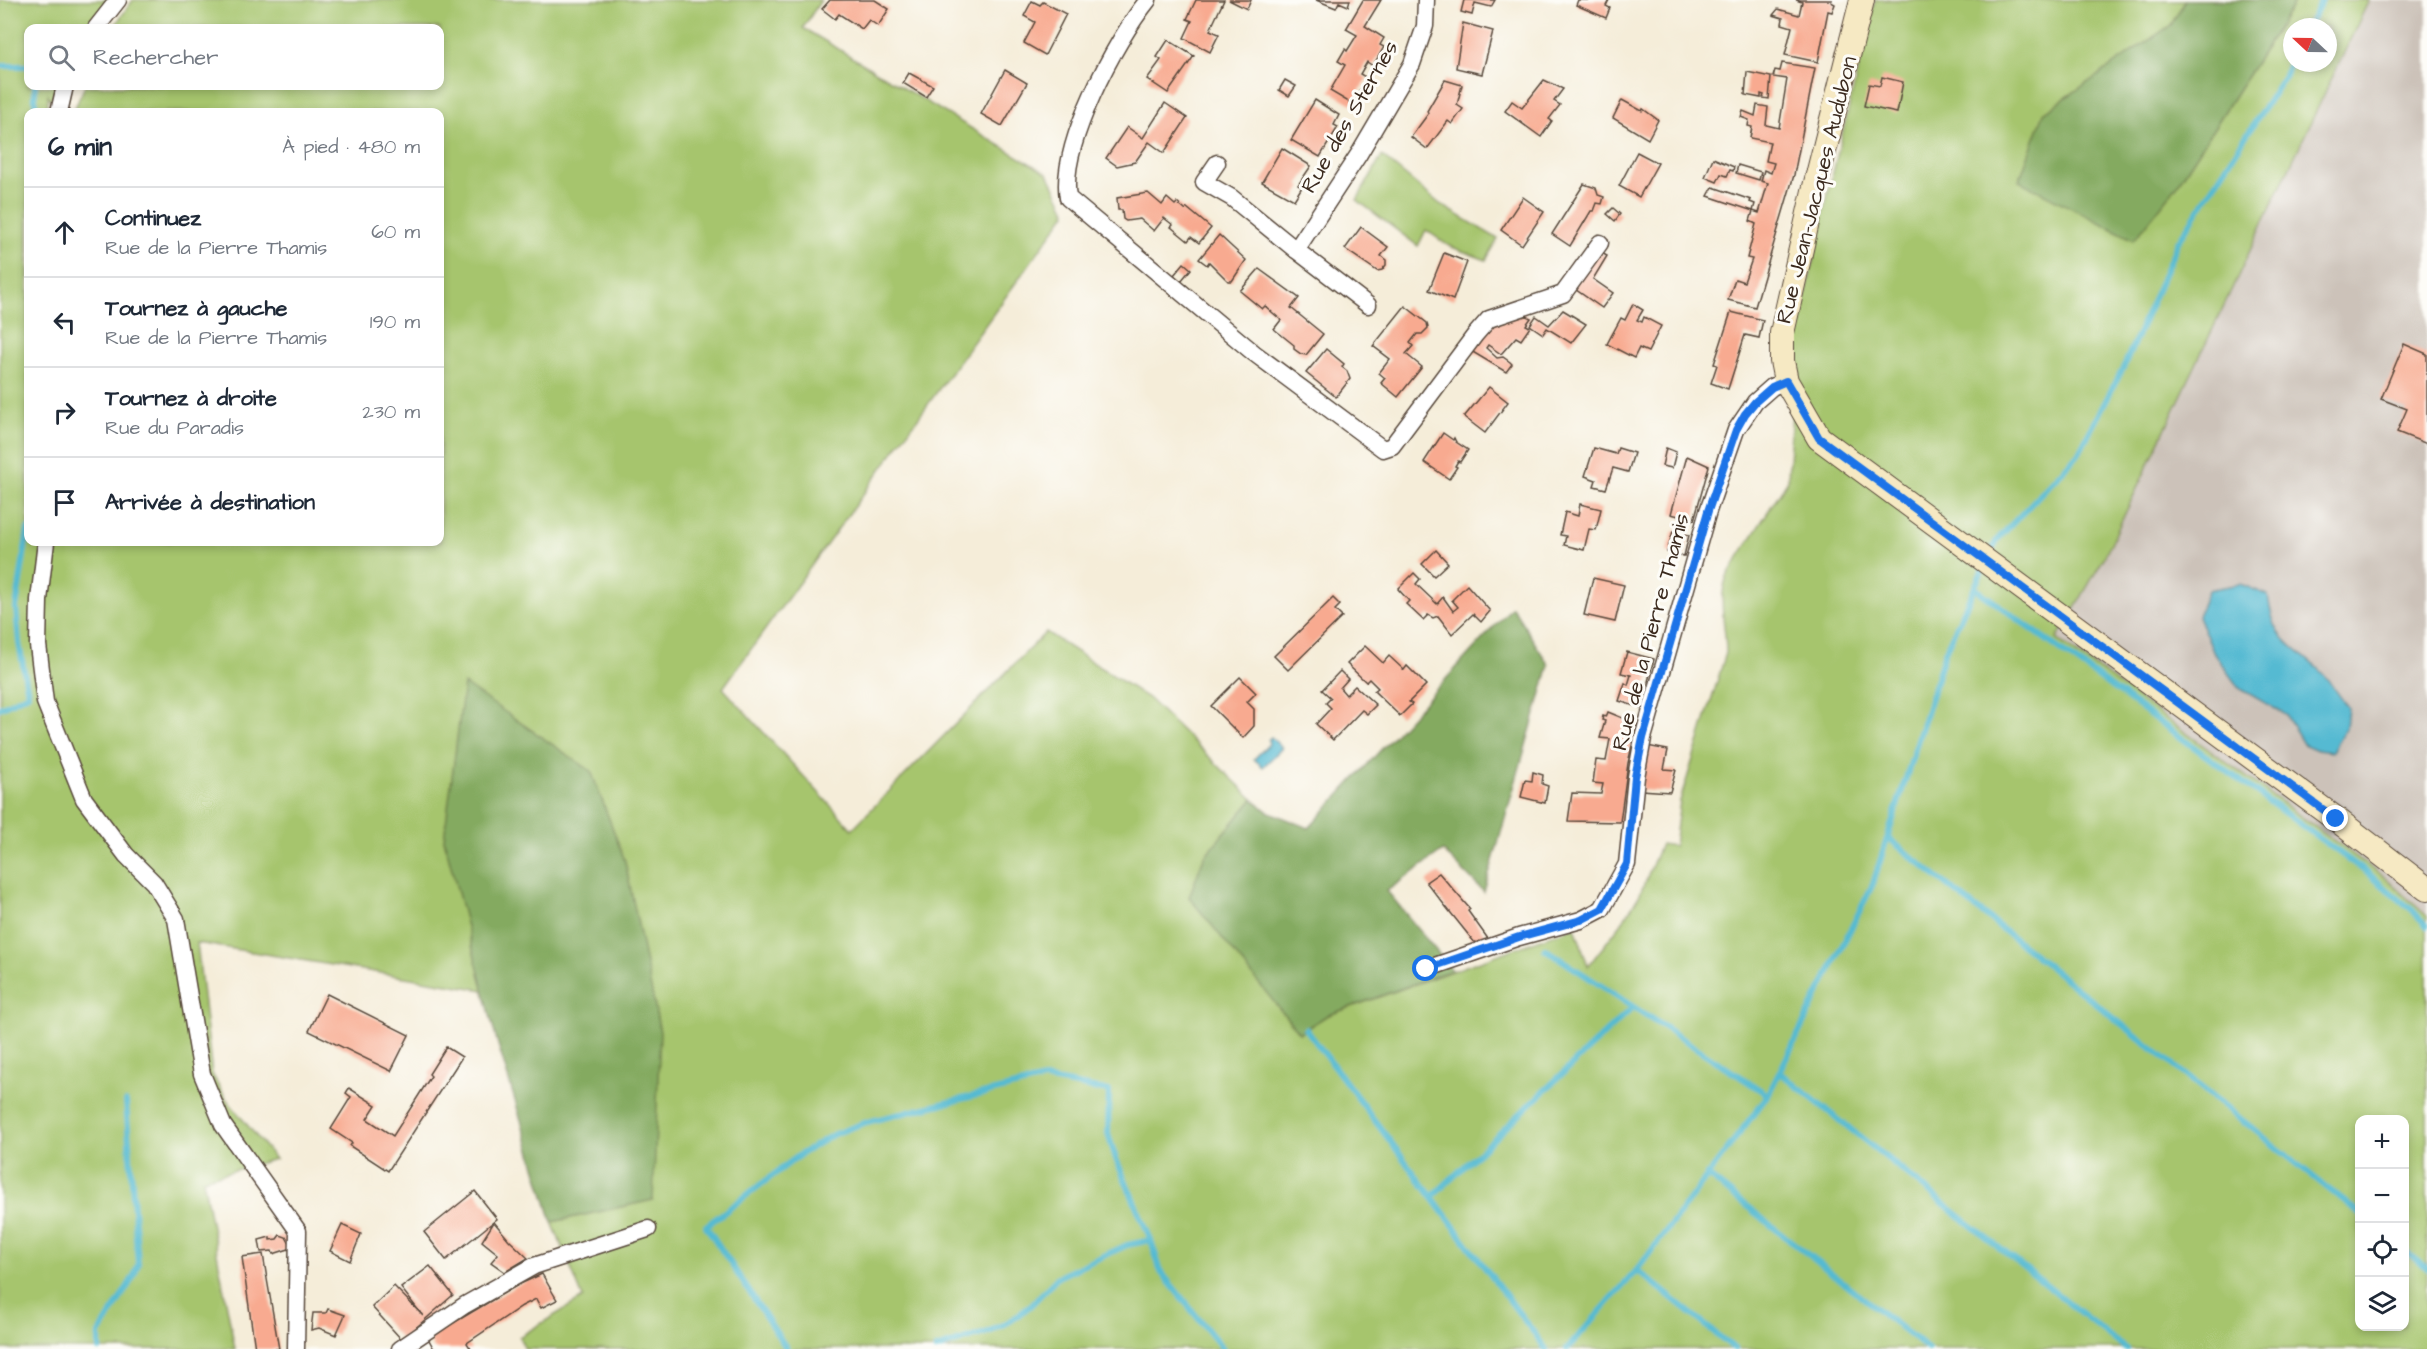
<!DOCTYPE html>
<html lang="fr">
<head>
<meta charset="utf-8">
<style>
	body { margin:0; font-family:"Architects Daughter",sans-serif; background:#f6f6f7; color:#1f2937 }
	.controls { position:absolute; right:18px; bottom:18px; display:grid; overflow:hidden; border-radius:12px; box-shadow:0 3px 9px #0003 }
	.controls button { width:54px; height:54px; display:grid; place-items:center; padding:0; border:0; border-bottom:2px solid #e0e1e3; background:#fff; color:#1f2937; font:30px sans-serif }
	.compass { position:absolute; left:2283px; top:18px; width:54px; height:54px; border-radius:50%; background:#fff; box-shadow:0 3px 9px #0003; rotate:292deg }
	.stop { position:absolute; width:18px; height:18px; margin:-14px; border:4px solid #1a73e8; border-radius:50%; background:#fff }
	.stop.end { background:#1a73e8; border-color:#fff; box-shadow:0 2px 6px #0008 }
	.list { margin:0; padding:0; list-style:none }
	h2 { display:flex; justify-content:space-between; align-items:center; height:78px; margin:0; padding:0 24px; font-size:26px }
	h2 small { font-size:20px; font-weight:400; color:#747a83 }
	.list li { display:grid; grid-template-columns:39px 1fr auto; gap:18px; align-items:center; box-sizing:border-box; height:90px; padding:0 24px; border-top:2px solid #e0e1e3 }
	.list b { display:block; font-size:22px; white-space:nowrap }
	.list p { margin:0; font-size:20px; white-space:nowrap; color:#747a83 }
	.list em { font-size:20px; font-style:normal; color:#747a83 }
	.icon { flex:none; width:33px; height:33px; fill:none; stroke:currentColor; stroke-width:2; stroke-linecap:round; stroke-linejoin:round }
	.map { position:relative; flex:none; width:2427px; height:1349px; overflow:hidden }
	.search { position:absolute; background:#fff; box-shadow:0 3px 9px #0003; left:24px; top:24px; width:420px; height:66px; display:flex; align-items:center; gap:15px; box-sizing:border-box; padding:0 21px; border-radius:12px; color:#747a83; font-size:22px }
	.panel { position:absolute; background:#fff; box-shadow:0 3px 9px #0003; left:24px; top:108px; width:420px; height:438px; border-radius:12px }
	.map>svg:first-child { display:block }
</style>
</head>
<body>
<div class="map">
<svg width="2427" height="1349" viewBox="0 0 2427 1349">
	<rect width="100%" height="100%" fill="#fdfcf7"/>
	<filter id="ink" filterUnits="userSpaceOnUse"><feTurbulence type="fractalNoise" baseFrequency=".0167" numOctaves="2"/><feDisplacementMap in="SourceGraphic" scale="12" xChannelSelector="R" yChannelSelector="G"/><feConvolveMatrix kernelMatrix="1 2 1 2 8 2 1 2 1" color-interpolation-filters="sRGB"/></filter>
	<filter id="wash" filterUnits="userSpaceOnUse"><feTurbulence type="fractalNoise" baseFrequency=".008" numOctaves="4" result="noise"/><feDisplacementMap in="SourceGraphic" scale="24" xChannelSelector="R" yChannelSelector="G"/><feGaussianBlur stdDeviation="1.35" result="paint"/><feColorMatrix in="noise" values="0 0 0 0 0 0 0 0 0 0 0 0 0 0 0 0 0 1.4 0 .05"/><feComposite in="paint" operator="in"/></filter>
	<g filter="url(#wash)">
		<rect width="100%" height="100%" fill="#f5edd9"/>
		<path fill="#ccc2b9" d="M2369,0H2427V916L2384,877L2057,640L2104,558Z"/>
		<g fill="#a6c56d" stroke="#707846" stroke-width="1.5" fill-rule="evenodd">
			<path d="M0,0H118L96,28H28V86H65L57,112L48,95L47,112H28V542H440V112H73L85,86H440V28H113L133,0H821L803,28L1048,174L1067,212L723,688L852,829L1046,632L1148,698L1253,799L1204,857L1299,1033L1326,1016L1575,927L1588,966L1621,924L1639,896L1661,844L1674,846L1680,801L1726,653C1726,625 1717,603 1727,576L1788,480L1796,341L1828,193L1875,0H2185L2171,25L2044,113L2176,187L2296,0H2369L2104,558L2057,639L2384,877L2427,916V1349H525L519,1337L583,1298L552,1222L653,1200L444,839L484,990L197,943L212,1074L227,1100L275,1159L203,1179L235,1349H0ZM2292,27H2328V63H2292ZM2360,1120H2404V1326H2360Z"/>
			<path d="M1382,156L1440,204L1498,239L1486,260L1449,246L1426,230L1418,246L1357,200Z"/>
		</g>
		<g fill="#84aa60" stroke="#606a3f" stroke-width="1.5">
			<path d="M2185,0H2296L2176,187L2134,240L2019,181L2044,113L2171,25Z"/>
			<path d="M1512,607L1549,665L1484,892L1443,851L1387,891L1452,970L1326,1016L1299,1033L1189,897L1204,857L1253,799L1267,811L1309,828Z"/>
			<path d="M464,684L591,771L625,861L660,1032L653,1200L552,1222L496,1038L444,839Z"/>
		</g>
		<g fill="#54bad2" stroke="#487278" stroke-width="1.5">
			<path d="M2240,584L2268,595C2274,642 2288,641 2319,670C2330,680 2338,695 2348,707L2346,728L2332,752L2317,750L2303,744L2286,715L2239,688L2214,654L2198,616L2208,590Z"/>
			<path d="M1271,737L1282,748L1263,767L1254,759L1269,744L1268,740Z"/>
		</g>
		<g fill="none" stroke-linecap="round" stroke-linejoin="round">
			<g stroke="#54bad2" stroke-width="6">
				<path d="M2308,27L2322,0"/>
				<path d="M0,66H28"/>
				<path d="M35,86V112"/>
				<path d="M1989,558L1997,540L2078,454L2125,364L2178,242L2284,77L2292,60"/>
				<path d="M1975,588L2370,875L2411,909L2427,926"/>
				<path d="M0,708L28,694L19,643L16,608L28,529"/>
				<path d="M1888,838L2360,1214"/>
				<path d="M1545,949L1768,1095"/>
				<path d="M1306,1029L1546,1349"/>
				<path d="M1779,1072L2126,1349"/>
				<path d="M1707,1175L1928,1349"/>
				<path d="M1432,1197L1633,1007"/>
				<path d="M2404,1250L2427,1268"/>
				<path d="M1637,1270L1735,1349"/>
				<path d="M99,1349V1334L134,1276L138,1264L126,1102"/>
				<path d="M787,1349L706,1226L801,1154L834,1134L867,1122L1044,1079L1109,1091L1108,1134L1116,1159L1151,1240L1161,1272L1223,1349"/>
				<path d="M936,1349L991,1331L1012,1320L1030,1306L1058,1277L1127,1245L1151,1240"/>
				<path d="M1567,1349L1637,1270L1768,1095L1873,884L1946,649L1984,567"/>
			</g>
		</g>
		<g id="blocks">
			<g fill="#f8aa90">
				<path d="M830,0H875L889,9L878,26L869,20L862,29L839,14L835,19L822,9Z"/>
				<path d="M1196,0H1224L1210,30L1219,34L1210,52L1184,38L1192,21L1187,19Z"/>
				<path d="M1229,0H1251L1247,9Z"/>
				<path d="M1316,0H1350L1348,6L1339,2L1336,8Z"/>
				<path d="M1363,0H1381L1365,26L1384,38L1380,45L1384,47L1373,66L1367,62L1360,74L1367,78L1352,104L1330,91L1345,65L1338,61L1345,49L1347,51L1357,35L1346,29Z"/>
				<path d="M1464,0H1495L1491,7L1475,3L1472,15L1461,12Z"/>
				<path d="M1578,0H1609L1606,6L1610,8L1606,18L1576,5Z"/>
				<path d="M1796,0H1832L1831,2L1835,4L1832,12L1828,11L1818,62L1785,55L1792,27L1782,24L1783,18L1773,15L1778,9L1799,15L1802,2Z"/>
				<path d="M1032,1L1040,5L1043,2L1066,14L1045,55L1024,43L1035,22L1024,16Z"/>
				<path d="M1463,23L1493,31L1482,74L1456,68Z"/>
				<path d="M1168,40L1194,56L1168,93L1147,79L1161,60L1157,57Z"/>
				<path d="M1782,63L1815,68L1794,175L1755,307L1728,300L1735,279L1744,282L1752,259L1747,258L1756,224L1750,221L1753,211L1759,213L1768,183L1761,181L1764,170L1771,173L1774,163L1766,161L1770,142L1750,138L1752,127L1748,126L1749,120L1741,117L1743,111L1755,116L1757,105L1768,107L1766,125L1779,128L1787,79L1773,77L1775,70L1780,71Z"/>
				<path d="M1005,70L1027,83L1002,126L981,114Z"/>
				<path d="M1747,72L1771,77L1769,99L1763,98L1764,95L1761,94V98L1745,95Z"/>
				<path d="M909,73L933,86L926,97L903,83Z"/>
				<path d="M1882,77L1903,82L1897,113L1864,106L1869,84L1880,86Z"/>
				<path d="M1285,80L1296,86L1289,96L1279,90Z"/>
				<path d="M1445,80L1462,85L1457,105L1463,109L1452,124L1448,121L1427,149L1411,137L1428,114L1427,111Z"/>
				<path d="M1544,80L1563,89L1554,101L1560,105L1549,119L1552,121L1541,137L1505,111L1512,101L1522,108Z"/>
				<path d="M1315,100L1339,115L1334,125L1338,127L1320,157L1291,140Z"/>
				<path d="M1622,100L1642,111L1643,109L1658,120L1648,139L1613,118Z"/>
				<path d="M1165,103L1187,118L1164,153L1149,142L1135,162L1117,166L1106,158L1127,127L1143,138Z"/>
				<path d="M1282,148L1311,166L1298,185L1302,187L1294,200L1262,182Z"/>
				<path d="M1637,152L1658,163L1639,197L1619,186Z"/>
				<path d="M1713,158L1734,167L1733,171L1730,170L1727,176L1721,174L1717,182L1705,177Z"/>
				<path d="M1738,165L1761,172L1759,180L1736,173Z"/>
				<path d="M1584,184L1596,188L1598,195L1604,197L1602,204L1597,203L1594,211H1591L1570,246L1552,234Z"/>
				<path d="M1713,187L1751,200L1750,202L1755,204L1753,211L1708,196Z"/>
				<path d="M1148,193L1162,205L1167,198L1175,205L1177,203L1185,210L1187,208L1211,228L1199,243L1191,237L1188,241L1171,227L1173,225L1164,218L1154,231L1140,219L1126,221L1123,219L1122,210H1118L1117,198Z"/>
				<path d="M1523,197L1544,212L1522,245L1501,230Z"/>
				<path d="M1613,208L1620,214L1615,221L1607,214Z"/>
				<path d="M1361,227L1388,247L1381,256L1386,260V265L1382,270L1377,271L1345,249Z"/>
				<path d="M1219,235L1246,260L1232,281H1228L1209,262L1207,265L1199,259Z"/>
				<path d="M1598,251L1607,256L1593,279L1613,293L1602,308L1572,287Z"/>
				<path d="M1444,253L1467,262L1453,300L1429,290Z"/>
				<path d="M1184,263L1191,269L1181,281L1174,275Z"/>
				<path d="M1259,269L1299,298L1291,308L1323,334L1306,355L1301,354L1294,349V345L1274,329L1281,320L1265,306L1262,309L1240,291Z"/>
				<path d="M1633,304L1643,310L1637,320L1642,322L1644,317L1661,326L1648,352L1639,348L1634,358L1607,344L1621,318L1625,320Z"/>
				<path d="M1405,306L1427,323L1428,328L1422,334H1417L1410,343L1413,346L1406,354L1422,367L1398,397L1381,383L1385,378L1379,373L1390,359L1373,346Z"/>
				<path d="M1563,310L1586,324L1571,343L1547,328L1543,334L1530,325L1536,316L1549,325Z"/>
				<path d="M1731,312L1763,320L1759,338L1745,335L1728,389L1711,383L1717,365L1714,364Z"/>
				<path d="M1522,314L1531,318L1526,325L1530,327L1521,340L1516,337L1501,354L1488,345L1486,348L1497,358L1503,357L1510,362L1512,364L1506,372L1471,351L1491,322Z"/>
				<path d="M2404,344L2427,354V444L2397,432L2407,409L2381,399Z"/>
				<path d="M1326,349L1344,364L1342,367L1347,371L1350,379L1336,397L1306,373Z"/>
				<path d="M1489,387L1508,402L1485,433L1464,417Z"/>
				<path d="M1443,433L1453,440L1454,438L1456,442L1468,450L1460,462L1458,461L1455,466L1457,467L1449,479L1424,462Z"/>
				<path d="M1594,448L1616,454L1618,448L1634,453L1628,472L1613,468L1606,489L1594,486L1596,480L1585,476Z"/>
				<path d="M1666,448L1676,452L1672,468L1662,466Z"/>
				<path d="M1687,456L1709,466L1694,520L1671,514Z"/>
				<path d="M1580,504L1601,509L1596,530L1589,529L1584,550L1564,545L1566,536L1560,535L1565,512L1578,516Z"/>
				<path d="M1673,531L1689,535L1684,556L1667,552Z"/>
				<path d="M1436,550L1448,563L1434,576L1422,564Z"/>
				<path d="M1414,573L1420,579L1416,584L1437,604L1443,597L1453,611L1458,607L1452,600L1467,585L1490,611L1481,622L1473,614L1452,634L1438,616L1433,618L1428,615L1423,620L1406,604L1409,601L1398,589Z"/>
				<path d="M1593,578L1624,585L1615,622L1584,615Z"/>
				<path d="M1333,598L1340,605L1335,610L1342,617L1288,670L1274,656Z"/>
				<path d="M1365,646L1383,663L1389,656L1404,670L1407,666L1426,685L1409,702L1412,704L1400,716L1374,691L1378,688L1369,679L1366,682L1347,664Z"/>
				<path d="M1627,652L1654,659L1641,708L1619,701L1625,683L1628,685L1631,675L1621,673Z"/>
				<path d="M1340,671L1348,679L1340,688L1346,695L1355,686L1376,705L1367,714L1362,710L1333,740L1316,724L1331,708L1326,703L1331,698L1322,690Z"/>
				<path d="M1240,677L1256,693L1247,702L1254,709V726L1243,738L1211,706Z"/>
				<path d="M1608,712L1637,724L1628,763L1620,822L1568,821L1572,793L1601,794L1603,784L1593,783L1596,760L1606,761L1610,739L1600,738L1605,721L1602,720L1603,716L1606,717Z"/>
				<path d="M1647,746L1668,750L1664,769L1676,770L1670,792L1641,790Z"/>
				<path d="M1533,772L1543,775L1542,784L1548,786L1545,803L1521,797L1525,780L1532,781Z"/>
				<path d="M1439,873L1470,909L1468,911L1491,943L1479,948L1426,882Z"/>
				<path d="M327,994L409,1035L391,1071L309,1031Z"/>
				<path d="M446,1047L462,1057L388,1171L350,1146L352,1143L331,1129L351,1097L346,1093L349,1088L376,1105L367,1119L393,1136L431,1076L429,1074Z"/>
				<path d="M475,1191L497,1219L446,1260L424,1232Z"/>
				<path d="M494,1222L509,1240L528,1258L505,1272L491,1262L498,1254L482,1241Z"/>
				<path d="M342,1225L361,1234L350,1261L330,1251Z"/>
				<path d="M280,1235L286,1237L292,1248L273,1254L272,1251L261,1252L259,1240L270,1237V1240L277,1239Z"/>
				<path d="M263,1254L267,1279L279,1349H255L242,1257Z"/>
				<path d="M430,1266L453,1295L402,1340L372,1307L394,1286L423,1316L401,1288Z"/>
				<path d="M542,1274L557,1300L541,1308L536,1299L522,1306L467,1343L471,1349H434L428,1338L516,1286Z"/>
				<path d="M328,1309L345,1315L336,1335L319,1328L311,1330L313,1313H326Z"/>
			</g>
		</g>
	</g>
	<g filter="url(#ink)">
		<use href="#blocks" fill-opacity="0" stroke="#57473a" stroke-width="1.5"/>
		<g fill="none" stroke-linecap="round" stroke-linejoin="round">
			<defs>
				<g id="street">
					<path d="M1148,0C1115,41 1059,146 1068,198L1254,353L1383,449L1392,446L1475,335L1489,319L1563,294L1600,243"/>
					<path d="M96,28L118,0"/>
					<path d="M59,112L65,86"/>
					<path d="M1217,163L1204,182L1232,198L1296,250"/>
					<path d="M1368,305L1296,250L1359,154L1412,64L1425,26L1426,0"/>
					<path d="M46,542L39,600L38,645L45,702L84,799L126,855L154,883L176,919L202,1074L223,1125L298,1231L296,1349"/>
					<path d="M1426,969L1519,937L1581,920L1602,909L1627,864L1636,777L1643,738L1708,511L1736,430L1755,402L1772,387L1786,381"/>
					<path d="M400,1349L465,1305L534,1266L648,1229"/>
				</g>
				<path id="secondary" d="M1862,0L1814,191L1782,333V361L1786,381L1819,438L2336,819L2427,889"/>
			</defs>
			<use href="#street" stroke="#57473a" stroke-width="19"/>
			<use href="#secondary" stroke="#57473a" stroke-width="26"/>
			<use href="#street" stroke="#fff" stroke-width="16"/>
			<use href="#secondary" stroke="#f6e9c3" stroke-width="24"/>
		</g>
	</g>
	<g fill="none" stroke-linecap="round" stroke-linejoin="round" filter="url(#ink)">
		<path stroke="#1a73e8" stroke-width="8" d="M1426,969L1519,937L1581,920L1602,909L1627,864L1635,777L1643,738L1708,511L1736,430L1745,414L1755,402L1772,387L1786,381L1819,438L2336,819"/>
	</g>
	<g text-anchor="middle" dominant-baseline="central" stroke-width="6" stroke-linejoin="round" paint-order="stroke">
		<g font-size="22" fill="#3b2a1e" stroke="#fdfcf7">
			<text transform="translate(1350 117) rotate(-60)">Rue des Sternes</text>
			<text transform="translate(1817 190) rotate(-76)">Rue Jean-Jacques Audubon</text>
			<text transform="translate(1651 632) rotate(-75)">Rue de la Pierre Thamis</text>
		</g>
	</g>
</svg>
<div class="controls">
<button>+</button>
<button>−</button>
<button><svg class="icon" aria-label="locate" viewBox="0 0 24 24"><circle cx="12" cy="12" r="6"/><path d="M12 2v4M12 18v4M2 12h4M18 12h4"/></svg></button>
<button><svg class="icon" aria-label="layers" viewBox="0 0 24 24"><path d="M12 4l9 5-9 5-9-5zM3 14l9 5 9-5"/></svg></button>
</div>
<svg class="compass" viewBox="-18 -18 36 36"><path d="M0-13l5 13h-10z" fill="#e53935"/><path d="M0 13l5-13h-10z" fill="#747a83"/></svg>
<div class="stop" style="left:1426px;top:969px"></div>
<div class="stop end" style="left:2336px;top:819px"></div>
<div class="search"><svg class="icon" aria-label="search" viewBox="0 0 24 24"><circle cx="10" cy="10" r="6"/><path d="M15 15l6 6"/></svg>Rechercher</div>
<section class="panel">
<h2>6 min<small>À pied · 480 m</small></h2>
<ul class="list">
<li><svg class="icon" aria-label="ahead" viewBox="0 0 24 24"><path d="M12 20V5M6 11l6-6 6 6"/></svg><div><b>Continuez</b><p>Rue de la Pierre Thamis</p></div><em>60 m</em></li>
<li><svg class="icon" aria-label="left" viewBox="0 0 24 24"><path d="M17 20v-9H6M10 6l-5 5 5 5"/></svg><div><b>Tournez à gauche</b><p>Rue de la Pierre Thamis</p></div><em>190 m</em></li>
<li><svg class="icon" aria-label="right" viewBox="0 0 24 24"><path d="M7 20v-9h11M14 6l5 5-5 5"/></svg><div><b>Tournez à droite</b><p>Rue du Paradis</p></div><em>230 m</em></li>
<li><svg class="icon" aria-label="arrive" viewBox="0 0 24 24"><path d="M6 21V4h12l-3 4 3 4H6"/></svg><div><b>Arrivée à destination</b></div></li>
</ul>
</section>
</div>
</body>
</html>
